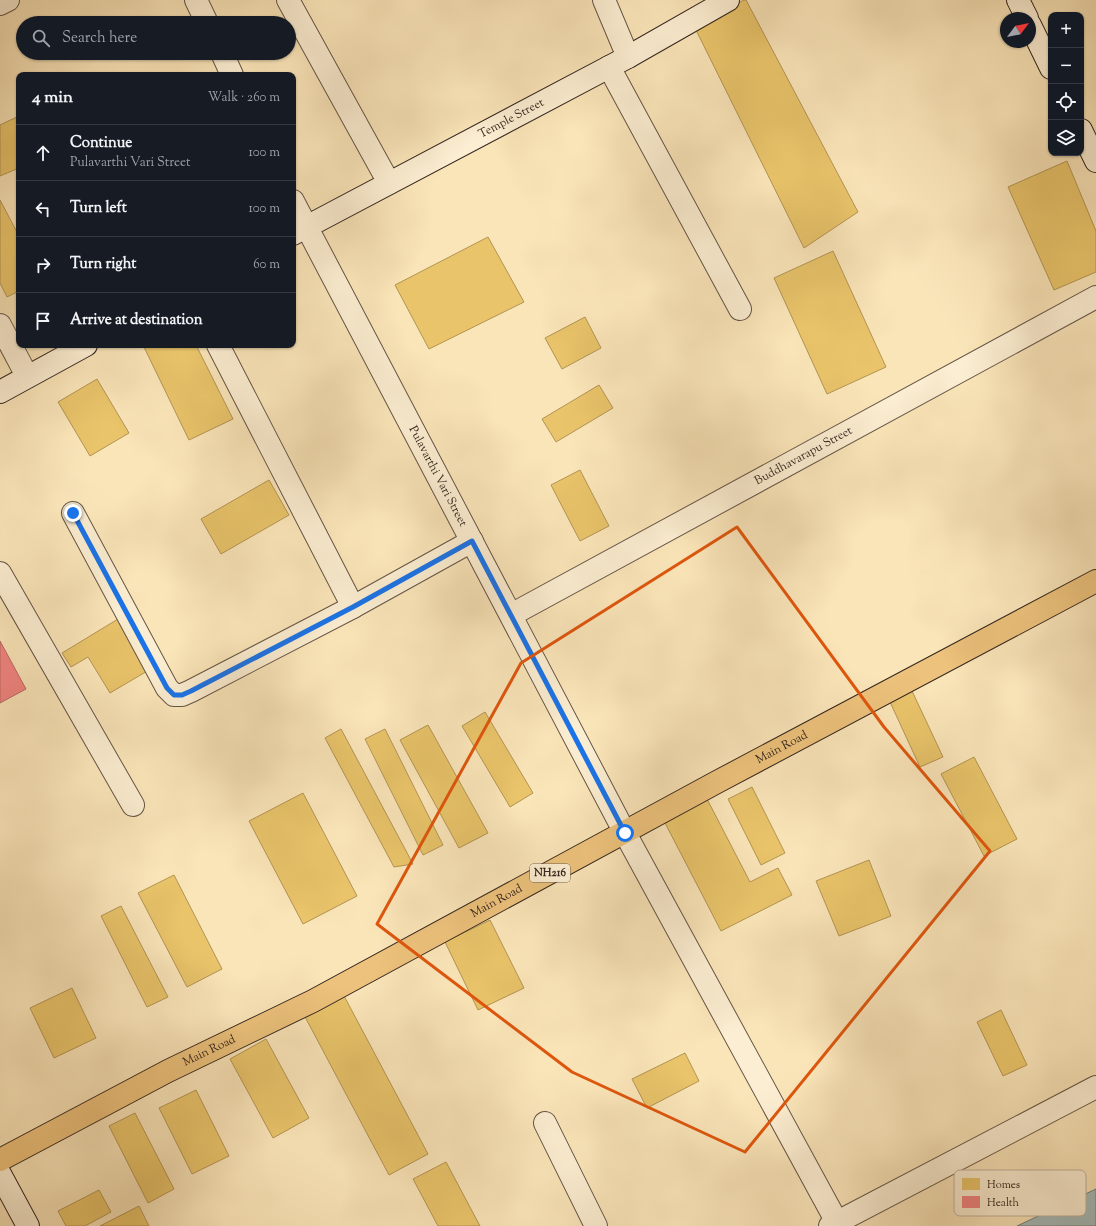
<!DOCTYPE html>
<html lang="en">
<head>
<meta charset="utf-8">
<style>
	body { margin:0; font-family:"Sorts Mill Goudy",serif; background:#242831; color:#f1f3f6 }
	.controls { position:absolute; right:12px; top:12px; display:grid; overflow:hidden; border-radius:8px; box-shadow:0 1px 3px #0004 }
	.controls button { width:36px; height:36px; display:grid; place-items:center; padding:0; border:0; border-bottom:1px solid #363941; background:#171b24; color:#f1f3f6; font:20px sans-serif }
	.compass { position:absolute; left:1000px; top:12px; width:36px; height:36px; border-radius:50%; background:#171b24; box-shadow:0 1px 3px #0004; rotate:58deg }
	.stop { position:absolute; width:12px; height:12px; margin:-9px; border:3px solid #1a73e8; border-radius:50%; background:#fff }
	.stop.end { background:#1a73e8; border-color:#fff; box-shadow:0 1px 4px #0008 }
	.list { margin:0; padding:0; list-style:none }
	h2 { display:flex; justify-content:space-between; align-items:center; height:52px; margin:0; padding:0 16px; font-size:17px }
	h2 small { font-size:13px; font-weight:400; color:#9ea1a6 }
	.list li { display:grid; grid-template-columns:26px 1fr auto; gap:12px; align-items:center; box-sizing:border-box; height:56px; padding:0 16px; border-top:1px solid #363941 }
	.list b { display:block; font-size:15px; white-space:nowrap }
	.list p { margin:0; font-size:13px; white-space:nowrap; color:#9ea1a6 }
	.list em { font-size:13px; font-style:normal; color:#9ea1a6 }
	.icon { flex:none; width:22px; height:22px; fill:none; stroke:currentColor; stroke-width:2; stroke-linecap:round; stroke-linejoin:round }
	.map { position:relative; flex:none; width:1096px; height:1226px; overflow:hidden }
	.search { position:absolute; background:#171b24; box-shadow:0 1px 3px #0004; left:16px; top:16px; width:280px; height:44px; display:flex; align-items:center; gap:10px; box-sizing:border-box; padding:0 14px; border-radius:22px; color:#9ea1a6; font-size:15px }
	.panel { position:absolute; background:#171b24; box-shadow:0 1px 3px #0004; left:16px; top:72px; width:280px; height:276px; border-radius:8px }
	.map>svg:first-child { display:block }
</style>
</head>
<body>
<div class="map">
<svg width="1096" height="1226" viewBox="0 0 1096 1226">
	<rect width="100%" height="100%" fill="#fae5b9"/>
	<filter id="stains"><feTurbulence type="fractalNoise" baseFrequency=".005" numOctaves="4"/><feColorMatrix values="0 0 0 0 .2 0 0 0 0 .09 0 0 0 0 .02 0 0 0 .5 -.17"/></filter>
	<radialGradient id="worn" r=".72"><stop offset=".6" stop-color="#630" stop-opacity="0"/><stop offset="1" stop-color="#630" stop-opacity=".3"/></radialGradient>
	<path fill="#a4bcbb" stroke="#77807c" d="M1096,1189V1226H1017Z"/>
	<g fill="#e9c46a" stroke="#b29453">
		<path d="M744,0H746L858,212L804,248L694,26Z"/>
		<path d="M19,116V168L0,176V125Z"/>
		<path d="M1067,161L1096,231V272L1054,290L1008,187Z"/>
		<path d="M0,200L19,236V291L7,297L0,283Z"/>
		<path d="M488,237L524,302L429,349L395,285Z"/>
		<path d="M833,251L886,367L827,394L774,278Z"/>
		<path d="M585,317L601,348L562,369L545,338Z"/>
		<path d="M143,345H196L233,419L189,440Z"/>
		<path d="M97,379L129,433L90,456L58,402Z"/>
		<path d="M599,385L613,408L556,442L542,419Z"/>
		<path d="M580,470L609,526L580,541L551,485Z"/>
		<path d="M269,480L289,515L221,554L201,519Z"/>
		<path d="M118,619L149,670L110,693L88,657L71,667L62,653Z"/>
		<path d="M912,691L943,757L920,767L890,702Z"/>
		<path d="M485,712L533,793L510,807L462,726Z"/>
		<path d="M428,725L488,833L459,848L400,740Z"/>
		<path d="M341,729L413,864L394,867L325,738Z"/>
		<path d="M385,729L443,845L423,855L365,739Z"/>
		<path d="M974,757L1017,839L984,856L941,774Z"/>
		<path d="M752,787L785,853L761,865L728,799Z"/>
		<path d="M303,793L357,896L303,924L249,821Z"/>
		<path d="M707,799L750,882L778,868L792,895L721,931L664,821Z"/>
		<path d="M869,860L891,916L839,936L816,881Z"/>
		<path d="M174,875L222,969L187,987L138,893Z"/>
		<path d="M121,906L168,997L147,1007L101,916Z"/>
		<path d="M490,920L524,988L478,1010L445,942Z"/>
		<path d="M72,988L96,1038L54,1058L30,1008Z"/>
		<path d="M343,994L428,1154L389,1175L304,1015Z"/>
		<path d="M1001,1010L1027,1065L1003,1076L977,1022Z"/>
		<path d="M266,1039L309,1118L273,1138L230,1059Z"/>
		<path d="M685,1053L699,1081L647,1108L632,1079Z"/>
		<path d="M196,1090L229,1156L192,1174L159,1108Z"/>
		<path d="M135,1113L174,1189L148,1203L109,1126Z"/>
		<path d="M446,1162L480,1226H438L413,1179Z"/>
		<path d="M99,1190L111,1212L85,1226H66L58,1211Z"/>
		<path d="M139,1206L149,1226H100Z"/>
	</g>
	<path fill="#f28482" stroke="#b96864" d="M0,641L26,689L0,703Z"/>
	<g fill="none" stroke-linecap="round" stroke-linejoin="round">
		<defs>
			<g id="street">
				<path d="M196,0L207,23"/>
				<path d="M288,0L389,183"/>
				<path d="M604,0L628,57"/>
				<path d="M0,4L8,0"/>
				<path d="M222,53L232,75"/>
				<path d="M609,67L740,309"/>
				<path id="s1" d="M293,201L625,833L839,1226"/>
				<path d="M0,325L27,376"/>
				<path d="M218,345L353,607"/>
				<path d="M73,513L167,688L174,695H182L191,691L353,607L472,541"/>
				<path d="M0,573L133,805"/>
				<path id="s2" d="M511,615L1096,297"/>
				<path d="M545,1123L596,1226"/>
				<path d="M830,1226L1096,1087"/>
			</g>
			<g id="secondary">
				<path d="M1018,0L1027,18"/>
				<path d="M1030,25L1051,68"/>
				<path d="M1081,130L1096,161"/>
				<path id="s3" d="M293,234L628,57L728,0"/>
				<path d="M0,392L86,345"/>
				<path d="M0,1174L28,1226"/>
			</g>
			<g id="highway">
				<path id="s4" d="M0,1160L168,1071L313,1001L717,782L1096,581"/>
			</g>
		</defs>
		<use href="#street" stroke="#655545" stroke-width="24"/>
		<use href="#secondary" stroke="#33251e" stroke-width="24"/>
		<use href="#highway" stroke="#33251e" stroke-width="24"/>
		<use href="#street" stroke="#fceed2" stroke-width="22"/>
		<use href="#secondary" stroke="#fceed2" stroke-width="22"/>
		<use href="#highway" stroke="#edc27c" stroke-width="22"/>
	</g>
	<g fill="none" stroke-linecap="round" stroke-linejoin="round">
		<path stroke="#1a73e8" stroke-width="5" d="M73,513L167,688L174,695H182L191,691L353,607L472,541L625,833"/>
	</g>
	<path fill="none" stroke="#df560d" stroke-width="3" stroke-linejoin="round" d="M737,527L884,727L990,851L745,1152L572,1072L377,924L521,663Z"/>
	<g text-anchor="middle" dominant-baseline="central" stroke-width="4" stroke-linejoin="round" paint-order="stroke">
		<rect fill="#fceed2" stroke="#6f6154" stroke-width="1" x="530" y="864" width="40" height="18" rx="3"/>
		<g font-size="11" font-weight="bold" fill="#33251e">
			<text x="550" y="873">NH216</text>
		</g>
		<g font-size="12" fill="#33251e" stroke="#fceed2">
			<text stroke="none"><textPath href="#s3" startOffset="247">Temple Street</textPath></text>
			<text stroke="none"><textPath href="#s2" startOffset="333">Buddhavarapu Street</textPath></text>
			<text stroke="none"><textPath href="#s1" startOffset="311">Pulavarthi Vari Street</textPath></text>
			<text stroke="none"><textPath href="#s4" startOffset="884">Main Road</textPath></text>
			<text stroke="none"><textPath href="#s4" startOffset="560">Main Road</textPath></text>
			<text stroke="none"><textPath href="#s4" startOffset="236">Main Road</textPath></text>
		</g>
	</g>
	<rect x="954" y="1170" width="132" height="46" rx="6" fill="#fceed2" stroke="#c0b29c" stroke-width="1"/>
	<rect x="962" y="1178" width="18" height="12" fill="#e9c46a"/>
	<rect x="962" y="1196" width="18" height="12" fill="#f28482"/>
	<g font-size="11" fill="#33251e">
		<text x="987" y="1188">Homes</text>
		<text x="987" y="1206">Health</text>
	</g>
	<rect width="100%" height="100%" filter="url(#stains)"/>
	<rect width="100%" height="100%" fill="url(#worn)"/>
</svg>
<div class="controls">
<button>+</button>
<button>−</button>
<button><svg class="icon" aria-label="locate" viewBox="0 0 24 24"><circle cx="12" cy="12" r="6"/><path d="M12 2v4M12 18v4M2 12h4M18 12h4"/></svg></button>
<button><svg class="icon" aria-label="layers" viewBox="0 0 24 24"><path d="M12 4l9 5-9 5-9-5zM3 14l9 5 9-5"/></svg></button>
</div>
<svg class="compass" viewBox="-18 -18 36 36"><path d="M0-13l5 13h-10z" fill="#e53935"/><path d="M0 13l5-13h-10z" fill="#9ea1a6"/></svg>
<div class="stop" style="left:625px;top:833px"></div>
<div class="stop end" style="left:73px;top:513px"></div>
<div class="search"><svg class="icon" aria-label="search" viewBox="0 0 24 24"><circle cx="10" cy="10" r="6"/><path d="M15 15l6 6"/></svg>Search here</div>
<section class="panel">
<h2>4 min<small>Walk · 260 m</small></h2>
<ul class="list">
<li><svg class="icon" aria-label="ahead" viewBox="0 0 24 24"><path d="M12 20V5M6 11l6-6 6 6"/></svg><div><b>Continue</b><p>Pulavarthi Vari Street</p></div><em>100 m</em></li>
<li><svg class="icon" aria-label="left" viewBox="0 0 24 24"><path d="M17 20v-9H6M10 6l-5 5 5 5"/></svg><div><b>Turn left</b></div><em>100 m</em></li>
<li><svg class="icon" aria-label="right" viewBox="0 0 24 24"><path d="M7 20v-9h11M14 6l5 5-5 5"/></svg><div><b>Turn right</b></div><em>60 m</em></li>
<li><svg class="icon" aria-label="arrive" viewBox="0 0 24 24"><path d="M6 21V4h12l-3 4 3 4H6"/></svg><div><b>Arrive at destination</b></div></li>
</ul>
</section>
</div>
</body>
</html>
